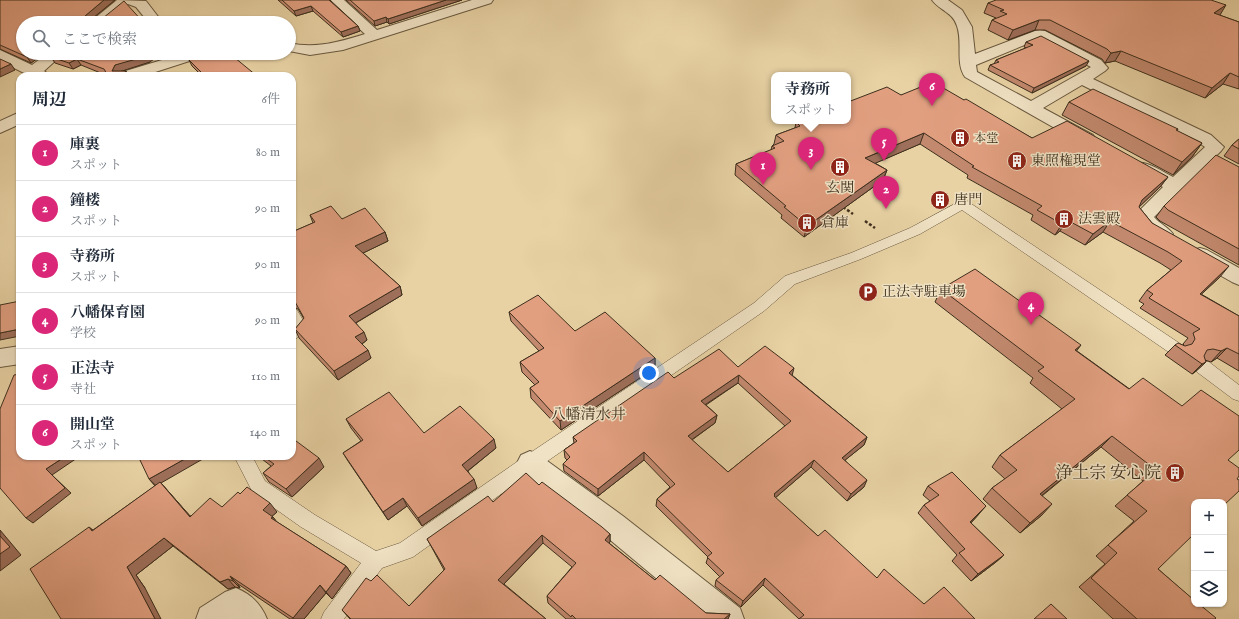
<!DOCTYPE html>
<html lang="ja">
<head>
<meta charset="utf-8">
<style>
	body { margin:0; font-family:"IM FELL English","Noto Serif JP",serif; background:#f6f6f7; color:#1f2937 }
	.controls { position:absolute; right:12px; bottom:12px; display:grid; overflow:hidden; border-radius:8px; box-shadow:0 1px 3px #0004 }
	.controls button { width:36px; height:36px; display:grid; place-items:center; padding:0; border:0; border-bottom:1px solid #e0e1e3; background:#fff; color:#1f2937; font:20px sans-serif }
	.you { position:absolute; left:649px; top:373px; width:14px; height:14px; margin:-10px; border:3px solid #fff; border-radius:50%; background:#1a73e8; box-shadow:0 0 0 6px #1a73e833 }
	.badge { display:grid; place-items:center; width:26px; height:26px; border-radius:50%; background:#db2777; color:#fff; font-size:13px; font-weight:700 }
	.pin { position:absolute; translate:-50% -33px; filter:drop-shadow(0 1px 2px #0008) }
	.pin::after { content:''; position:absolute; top:21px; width:14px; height:12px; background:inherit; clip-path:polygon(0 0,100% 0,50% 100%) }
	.popup { position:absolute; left:771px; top:72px; width:80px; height:52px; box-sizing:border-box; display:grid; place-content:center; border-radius:8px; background:#fff; filter:drop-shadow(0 1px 3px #0005); font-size:13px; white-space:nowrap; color:#747a83 }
	.popup b { font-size:15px; color:#1f2937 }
	.popup::after { content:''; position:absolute; left:50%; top:100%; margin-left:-8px; border:8px solid transparent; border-top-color:#fff }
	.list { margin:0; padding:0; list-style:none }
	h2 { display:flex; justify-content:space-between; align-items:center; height:52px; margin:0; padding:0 16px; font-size:17px }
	h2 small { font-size:13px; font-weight:400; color:#747a83 }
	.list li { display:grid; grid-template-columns:26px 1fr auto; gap:12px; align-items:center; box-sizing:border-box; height:56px; padding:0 16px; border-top:1px solid #e0e1e3 }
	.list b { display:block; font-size:15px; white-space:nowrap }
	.list p { margin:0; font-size:13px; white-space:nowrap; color:#747a83 }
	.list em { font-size:13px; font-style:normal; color:#747a83 }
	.icon { flex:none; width:22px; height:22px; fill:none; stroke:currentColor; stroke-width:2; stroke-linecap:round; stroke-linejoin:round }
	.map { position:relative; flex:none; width:1239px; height:619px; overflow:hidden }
	.search { position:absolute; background:#fff; box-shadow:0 1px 3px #0004; left:16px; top:16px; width:280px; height:44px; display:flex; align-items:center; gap:10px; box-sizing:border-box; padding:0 14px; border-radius:22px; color:#747a83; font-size:15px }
	.panel { position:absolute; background:#fff; box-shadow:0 1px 3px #0004; left:16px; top:72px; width:280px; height:388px; border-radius:12px }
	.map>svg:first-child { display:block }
</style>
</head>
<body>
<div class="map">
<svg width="1239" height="619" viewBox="0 0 1239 619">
	<rect width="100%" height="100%" fill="#e8d2a4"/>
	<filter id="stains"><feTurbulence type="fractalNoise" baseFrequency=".005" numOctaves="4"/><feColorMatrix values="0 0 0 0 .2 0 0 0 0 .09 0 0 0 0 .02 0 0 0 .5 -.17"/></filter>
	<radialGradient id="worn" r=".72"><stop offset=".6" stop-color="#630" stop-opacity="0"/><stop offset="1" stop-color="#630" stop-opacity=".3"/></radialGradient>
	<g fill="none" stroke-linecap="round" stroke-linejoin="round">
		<defs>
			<g id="service">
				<path d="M962,200L967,201L1182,345L1184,349L1182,353L1176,355L1170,353L962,210L920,234L861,259L795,284L764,311L536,469L413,557L382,568L344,619H321L324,612L361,563L301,527L253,493L234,456H252L265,481L315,515L376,551L400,543L524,457L754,303L785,276L851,253L910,228Z"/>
				<path d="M292,308L297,310L307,327L297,338L292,340Z"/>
				<path d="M1203,361L1209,362L1239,385V401L1233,399L1197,372L1195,367L1197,362Z"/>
			</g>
			<g id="minor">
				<path d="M117,0L146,1L163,23H149L136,7L128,4L105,23H89Z"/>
				<path d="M331,0H344L377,30L472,0H493L491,3L343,50L310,55L289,51V43C316,49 339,42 365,34L332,4Z"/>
				<path d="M932,0H948L962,10L972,27L975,54L1035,31L1040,30L1045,31L1101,60L1108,68L1105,71L1093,79L1211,135L1224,147L1221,151L1154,217C1160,224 1168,227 1173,234L1170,239C1154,243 1141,230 1133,217L1163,187L1133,171L1130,167L1133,163C1147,160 1161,171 1173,177L1205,147L1199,143L1082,85L1043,108L1093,135L1096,139L1093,143L1087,144L1081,143L965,77C955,63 963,43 957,26C953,12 940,11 932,0ZM1039,39L1091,67L1031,101L977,72L976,65Z"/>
				<path d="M0,50L32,65L48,53H64L44,71L51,76L28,75L0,61Z"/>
				<path d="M185,53H207L205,56L143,76H117L119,73Z"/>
				<path d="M20,112V124L0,133V121Z"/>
				<path d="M1200,248L1207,250L1239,268V285L1232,282L1193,260L1190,255L1193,250Z"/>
				<path d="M20,346V364L0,367V349Z"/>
				<path d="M530,451L539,455L623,516L740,608L744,619H705L603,534L521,471L517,463L521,455Z"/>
				<path d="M236,588C251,594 261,604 267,619H196L200,608L225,592Z"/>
			</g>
		</defs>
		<use href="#service" stroke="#68583f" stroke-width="1"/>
		<use href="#minor" stroke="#68583f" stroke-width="2"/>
		<g stroke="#3e2f1d" stroke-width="2.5" stroke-dasharray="3 2" stroke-linecap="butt">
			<path d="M843,207L853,214"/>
			<path d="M865,221L875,228"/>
		</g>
		<use href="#service" fill="#f0e2c4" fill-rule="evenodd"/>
		<use href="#minor" fill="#f0e2c4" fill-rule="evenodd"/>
	</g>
	<g fill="#c2896e" stroke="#3e2f1d" fill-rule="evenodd">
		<path d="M0,0H115L93,18L144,23H23V53H45L31,63L0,49Z"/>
		<path d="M278,0H330L358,26L360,31L343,37L313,11L296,16Z"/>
		<path d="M346,0H462L389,24L387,22L375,26Z"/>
		<path d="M988,3L1220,15H1219L1239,22V89L1223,84L1205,98L1115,61L1105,63L1102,59L1045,30H1035L1008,40L988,30L992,20L996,18L984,13Z"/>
		<path d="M1026,42L1086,66L1032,93L988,70L990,65L994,64L996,60L1026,48L1024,47Z"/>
		<path d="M51,57L150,62L120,71H126L128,76H108L81,65L73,69L55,63Z"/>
		<path d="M189,60L257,76H202L192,66Z"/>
		<path d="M901,95L964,100L1032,138L1168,177L1160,187L1139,207L1152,223L1220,277L1201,294L1239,316V371L1217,358L1211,362L1205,360L1206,362L1195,372L1192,374L1165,355L1175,345H1184L1183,344L1188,338L1140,308L1144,304L1139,301L1147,290L1171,270L1160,263L1103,232L1085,245L1060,231L1055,235L1031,220L1033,215L967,178L968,175L920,144L875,163L887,170L883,180L804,237L781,218L782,215L735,175L736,164L771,150L772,146L774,144L776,135L795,128L796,122Z"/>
		<path d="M1069,102L1178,129L1177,131L1202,143L1192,157L1173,175L1062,115Z"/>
		<path d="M1239,139V164L1224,156L1232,145Z"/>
		<path d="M1239,167V265L1160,221L1156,217L1164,206Z"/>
		<path d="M310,215L342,219L385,232L388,241L363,253L400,286L402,295L356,323L367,340L362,344L371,358L338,380L299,338L295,329L304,319L298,309L293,307H292V232L313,223Z"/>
		<path d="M941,289L1077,351L1228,460L1237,479L1158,569L1215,619H1113L1079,587L1105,564L1096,556L1134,521L1115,506L1143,481L1101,447L1042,496V515L1020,533L983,499L992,488L1005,479L992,467L1000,455L1062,409L1030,383L1033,378L935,302Z"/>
		<path d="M509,312L575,331L655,358V368L561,430L531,398L530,388L535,385L522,372L520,362L539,351L511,321Z"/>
		<path d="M738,367L792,375L867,437L864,445L845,460L864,487L847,501L811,467L775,498L818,536L877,578L924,604L975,619H799L763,585L741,607L715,586L716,580L720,577L706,563L708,557L656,506L657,499L670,487L644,460L598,496L564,471L563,464L567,460L565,458L564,450L574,443L573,437L674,378ZM738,383L785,426L728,472L692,440L715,423L717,415L706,405Z"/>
		<path d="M346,419L424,433L496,448L468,471L477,488L422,526L407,506L388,520L348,461L343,453L361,441L351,428Z"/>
		<path d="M259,456H292L324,467L292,497L269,482L263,473L271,466L262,459Z"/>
		<path d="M149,479L161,483L190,516L222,507L240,494L277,512L272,516L277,522L346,566L351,573L332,599L326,593L304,619H290L238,584L240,588L235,587L228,589L173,546L136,575L145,588L89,527L93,530L155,486Z"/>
		<path d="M539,485L610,534V542L609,543L655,580L706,613L730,614L728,619H566L548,603L547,596L572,567L543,543L504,584L546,619H350L342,610L409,606L444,570L431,546L427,539L493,502Z"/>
		<path d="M928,486L979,514L971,523L1004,555L996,562L971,581L952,561L957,555L918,513L924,505L930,501L923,495Z"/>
	</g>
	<g fill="#9e6f5a" stroke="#3e2f1d">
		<path d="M104,0H115L88,22L85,18V16Z"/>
		<path d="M446,0H462L389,24L388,19Z"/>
		<path d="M1226,5L1220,15L1208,23L1214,13Z"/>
		<path d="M311,6L313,11L296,16L294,11Z"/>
		<path d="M386,17L387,22L375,26L374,21Z"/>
		<path d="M1039,20L1035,30L1008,40L1013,30Z"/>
		<path d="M358,26L360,31L343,37L341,32Z"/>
		<path d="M1121,51L1115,61L1105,63L1111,53Z"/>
		<path d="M33,53H45L31,63L27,57Z"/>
		<path d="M151,53H162L150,62L119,72L112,71L115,65Z"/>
		<path d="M77,59L81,65L73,69L69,63Z"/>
		<path d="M1089,61L1086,66L1032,93L1034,88Z"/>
		<path d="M11,64L15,70L0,77V69Z"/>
		<path d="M126,71L128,76H120Z"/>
		<path d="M1230,73L1223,84L1205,98L1212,88Z"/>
		<path d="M924,133L920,144L862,169L865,158Z"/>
		<path d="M1202,143L1192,157L1173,175L1182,162Z"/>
		<path d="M887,170L883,180L804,237L807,226Z"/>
		<path d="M1168,177L1160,187L1135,211L1142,200Z"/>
		<path d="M1067,220L1060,231L1055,235L1062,224Z"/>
		<path d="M1110,221L1103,232L1085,245L1093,234Z"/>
		<path d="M385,232L388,241L359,255L355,246Z"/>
		<path d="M1229,266L1220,277L1191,304L1200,294Z"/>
		<path d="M400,286L402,295L352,325L349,316Z"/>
		<path d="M20,329V336L0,340V333Z"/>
		<path d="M364,332L367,340L359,346L355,337Z"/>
		<path d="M1081,345L1072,357L1075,350Z"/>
		<path d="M1227,348L1217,358L1211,362L1221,351Z"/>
		<path d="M368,350L371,358L338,380L334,371Z"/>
		<path d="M655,358V368L561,430L560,421Z"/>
		<path d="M1206,362L1195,372L1192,374L1202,364Z"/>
		<path d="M794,368L792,376L789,373Z"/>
		<path d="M739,375L738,383L700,408L701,401Z"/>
		<path d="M717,415L715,423L687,443L688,436Z"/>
		<path d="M1112,436L1101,447L1030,505L1040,494Z"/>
		<path d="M867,437L864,445L839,465L842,458Z"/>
		<path d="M494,439L496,448L465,473L462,465Z"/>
		<path d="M644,452V460L598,496V489Z"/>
		<path d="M66,456H80L52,475L71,493L33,523L26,518L46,469Z"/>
		<path d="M190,456H208L161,483L198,525L149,479Z"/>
		<path d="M319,458L324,467L292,497L286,489Z"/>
		<path d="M814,460L811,467L774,499V494Z"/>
		<path d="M474,479L477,488L422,526L418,518Z"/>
		<path d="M867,480L864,487L847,501L851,494Z"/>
		<path d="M403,498L407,506L388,520L383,512Z"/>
		<path d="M270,503L277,512L270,518L263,510Z"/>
		<path d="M1052,504L1042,515L1020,533L1030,523Z"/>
		<path d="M986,506L979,514L964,530L970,522Z"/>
		<path d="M273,517L279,525L271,518Z"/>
		<path d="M0,530L21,555L0,571Z"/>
		<path d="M610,534V542L605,548V540Z"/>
		<path d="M542,535L543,543L501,587L498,580Z"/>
		<path d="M164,538L173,546L136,575L145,588L161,619H155L127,567Z"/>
		<path d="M1004,555L996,562L971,581L978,574Z"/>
		<path d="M346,566L351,573L332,599L326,592Z"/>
		<path d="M230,576L238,584L240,588L233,581Z"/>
		<path d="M765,578L763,585L741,607L743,601Z"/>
		<path d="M228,579L235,587L228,589L220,582Z"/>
		<path d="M320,585L326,593L304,619H293V618Z"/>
		<path d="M730,614L728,619H724Z"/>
	</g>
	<g fill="#e19f80" stroke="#3e2f1d" fill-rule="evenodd">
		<path d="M0,0H104L85,16V18H103L124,1L144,23H23V53H33L27,57L0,45Z"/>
		<path d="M282,0H329L358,26L341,32L311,6L294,11Z"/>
		<path d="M350,0H446L388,19L386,17L374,21Z"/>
		<path d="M996,0H1211L1226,5L1214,13L1239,22V77L1230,73L1212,88L1121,51L1111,53L1107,49L1050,20H1039L1013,30L992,20L1007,14L1000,11L1004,10L988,3Z"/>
		<path d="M1041,36L1089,61L1034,88L990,65L999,62L996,60L1033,45L1026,42Z"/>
		<path d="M56,53H151L147,56L115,65L112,71H126L120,76H108L104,69L77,59L69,63L51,57Z"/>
		<path d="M206,53H229L257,76H205L189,60Z"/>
		<path d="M0,59L11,64L0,69Z"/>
		<path d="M933,82L964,100L966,99L1032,138L1067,121L1168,177L1142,200L1139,207L1152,223L1229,266L1200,294L1239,316V354L1227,348L1221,351L1213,349L1207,350L1204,356L1206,362L1202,364L1175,345L1178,343L1185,346L1192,344L1195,339L1193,333L1200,329L1149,298L1153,294L1147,290L1182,261L1168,252L1110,221L1093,234L1067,220L1062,224L1037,210L1042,206L972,167L974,166L924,133L865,158L887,170L807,226L784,207L786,206L736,164L775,148L772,146L784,141L776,135L800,126L796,122L799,121H848V102L887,87L901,95Z"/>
		<path d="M1093,89L1178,129L1176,130L1202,143L1182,162L1069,102Z"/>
		<path d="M1239,139V149L1232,145Z"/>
		<path d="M1216,155L1239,167V249L1168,210L1164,206Z"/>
		<path d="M331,206L342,219L365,208L385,232L355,246L400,286L349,316L364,332L355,337L368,350L334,371L295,329L304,318L294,300H292V232L315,222L310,215Z"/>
		<path d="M975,269L1081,345L1075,350L1129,389L1143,378L1182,406L1201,390L1239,416V450L1228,460L1239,468V476L1237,479L1239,480V491L1224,505V502H1194V534L1158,569L1194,600V604H1199L1216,618L1215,619H1137L1091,578L1117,553L1108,545L1147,511L1127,495L1156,470L1112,436L1040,494L1052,504L1030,523L992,488L1017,470L1000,455L1075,399L1038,371L1044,367L941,289Z"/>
		<path d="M538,295L575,331L605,312L655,358L560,421L530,388L539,382L520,362L544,348L509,312Z"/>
		<path d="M20,301V329L0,333V305Z"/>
		<path d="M765,346L794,368L789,373L867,437L842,458L867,480L851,494L814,460L774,494L775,495L774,496L818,536L825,530L877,578L884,569L924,604L944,587L975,619H799L804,615L765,578L743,601L716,580L724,573L707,557L712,553L657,499L675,484L644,452L598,489L563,464L570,457L564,450L577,441L573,437L668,372L674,378L719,349L738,367ZM739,375L791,421L728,472L688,436L717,415L701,401Z"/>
		<path d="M20,374V456H66L46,469L65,488L26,518L0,488V409L14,375Z"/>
		<path d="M389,392L424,433L460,406L494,439L462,465L474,479L418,518L403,498L383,512L343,453L363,440L346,419Z"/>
		<path d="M292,438L319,458L286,489L263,473L274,464L263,456H292Z"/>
		<path d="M142,456H190L149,479L139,458Z"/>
		<path d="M952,472L986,506L970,522L1004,555L978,574L959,553L965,549L924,505L939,495L928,486Z"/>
		<path d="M526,473L539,485L542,482L602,527L610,534L605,540L655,580L660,575L706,613L730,614L724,619H576L572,615L571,617L547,596L576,563L542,535L498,580L546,619H351L342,610L366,578L371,581L377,575L409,606L445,569L427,539L488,496L493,502Z"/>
		<path d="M160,482L190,517L210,498L222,507L238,492L240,494L247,487L270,503L263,510L273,517L271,518L346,566L326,592L320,585L293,618L230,576L233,581L228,579L220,582L164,538L127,567L135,581L155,619H61L30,569L89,527L92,531Z"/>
		<path d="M0,536L10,547L0,554Z"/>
		<path d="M1051,604L1067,619H1034Z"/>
	</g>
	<defs>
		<symbol id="building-disc" viewBox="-11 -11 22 22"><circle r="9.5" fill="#8f2418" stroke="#f0e2c4"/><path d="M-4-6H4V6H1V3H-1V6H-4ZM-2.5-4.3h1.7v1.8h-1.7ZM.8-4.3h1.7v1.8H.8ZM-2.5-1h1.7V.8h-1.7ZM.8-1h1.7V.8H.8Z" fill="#fff"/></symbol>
		<symbol id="parking-disc" viewBox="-11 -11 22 22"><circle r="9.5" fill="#8f2418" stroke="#f0e2c4"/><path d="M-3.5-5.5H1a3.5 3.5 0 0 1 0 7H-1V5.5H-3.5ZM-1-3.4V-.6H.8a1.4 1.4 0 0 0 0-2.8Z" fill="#fff"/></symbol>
	</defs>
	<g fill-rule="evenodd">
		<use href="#building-disc" x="949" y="127" width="22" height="22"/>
		<use href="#building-disc" x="1006" y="150" width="22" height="22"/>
		<use href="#building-disc" x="829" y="156" width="22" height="22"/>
		<use href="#building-disc" x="929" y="189" width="22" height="22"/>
		<use href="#building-disc" x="1053" y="208" width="22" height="22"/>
		<use href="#building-disc" x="796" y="212" width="22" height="22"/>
		<use href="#parking-disc" x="857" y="281" width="22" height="22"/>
		<use href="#building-disc" x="1164" y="462" width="22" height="22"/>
	</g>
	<g text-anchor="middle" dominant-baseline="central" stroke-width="3" stroke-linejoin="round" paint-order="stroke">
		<g font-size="12" fill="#3e2f1d" stroke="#f0e2c4" text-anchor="start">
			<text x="974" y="138">本堂</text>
		</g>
		<g font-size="14" fill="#3e2f1d" stroke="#f0e2c4" text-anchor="start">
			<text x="1031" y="161">東照権現堂</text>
			<text x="840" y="188" text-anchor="middle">玄関</text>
			<text x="954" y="200">唐門</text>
			<text x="1078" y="219">法雲殿</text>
			<text x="821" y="223">倉庫</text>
			<text x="882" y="292">正法寺駐車場</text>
		</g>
		<g font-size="15" fill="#3e2f1d" stroke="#f0e2c4">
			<text x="588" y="414">八幡清水井</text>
		</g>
		<g font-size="17" fill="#3e2f1d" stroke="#f0e2c4" text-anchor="end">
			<text x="1161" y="473">浄土宗 安心院</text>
		</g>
	</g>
	<rect width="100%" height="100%" filter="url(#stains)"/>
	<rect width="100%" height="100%" fill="url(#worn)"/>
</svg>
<div class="controls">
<button>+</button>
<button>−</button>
<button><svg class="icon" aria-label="layers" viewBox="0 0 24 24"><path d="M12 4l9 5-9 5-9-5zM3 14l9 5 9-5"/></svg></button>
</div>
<div class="you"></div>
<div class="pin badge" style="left:763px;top:185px">1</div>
<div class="pin badge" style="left:886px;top:209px">2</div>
<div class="pin badge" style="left:811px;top:170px">3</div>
<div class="popup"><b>寺務所</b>スポット</div>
<div class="pin badge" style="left:1031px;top:325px">4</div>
<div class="pin badge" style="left:884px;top:161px">5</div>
<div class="pin badge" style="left:932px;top:106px">6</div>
<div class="search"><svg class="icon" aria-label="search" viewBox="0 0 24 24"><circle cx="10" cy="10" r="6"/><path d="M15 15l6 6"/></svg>ここで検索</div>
<section class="panel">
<h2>周辺<small>6件</small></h2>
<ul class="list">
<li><span class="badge">1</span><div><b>庫裏</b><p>スポット</p></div><em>80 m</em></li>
<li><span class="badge">2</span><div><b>鐘楼</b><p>スポット</p></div><em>90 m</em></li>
<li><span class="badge">3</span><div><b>寺務所</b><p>スポット</p></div><em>90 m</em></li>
<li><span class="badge">4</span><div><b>八幡保育園</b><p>学校</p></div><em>90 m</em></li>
<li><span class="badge">5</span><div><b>正法寺</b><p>寺社</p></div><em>110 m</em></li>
<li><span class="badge">6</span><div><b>開山堂</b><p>スポット</p></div><em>140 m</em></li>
</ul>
</section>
</div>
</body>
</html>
